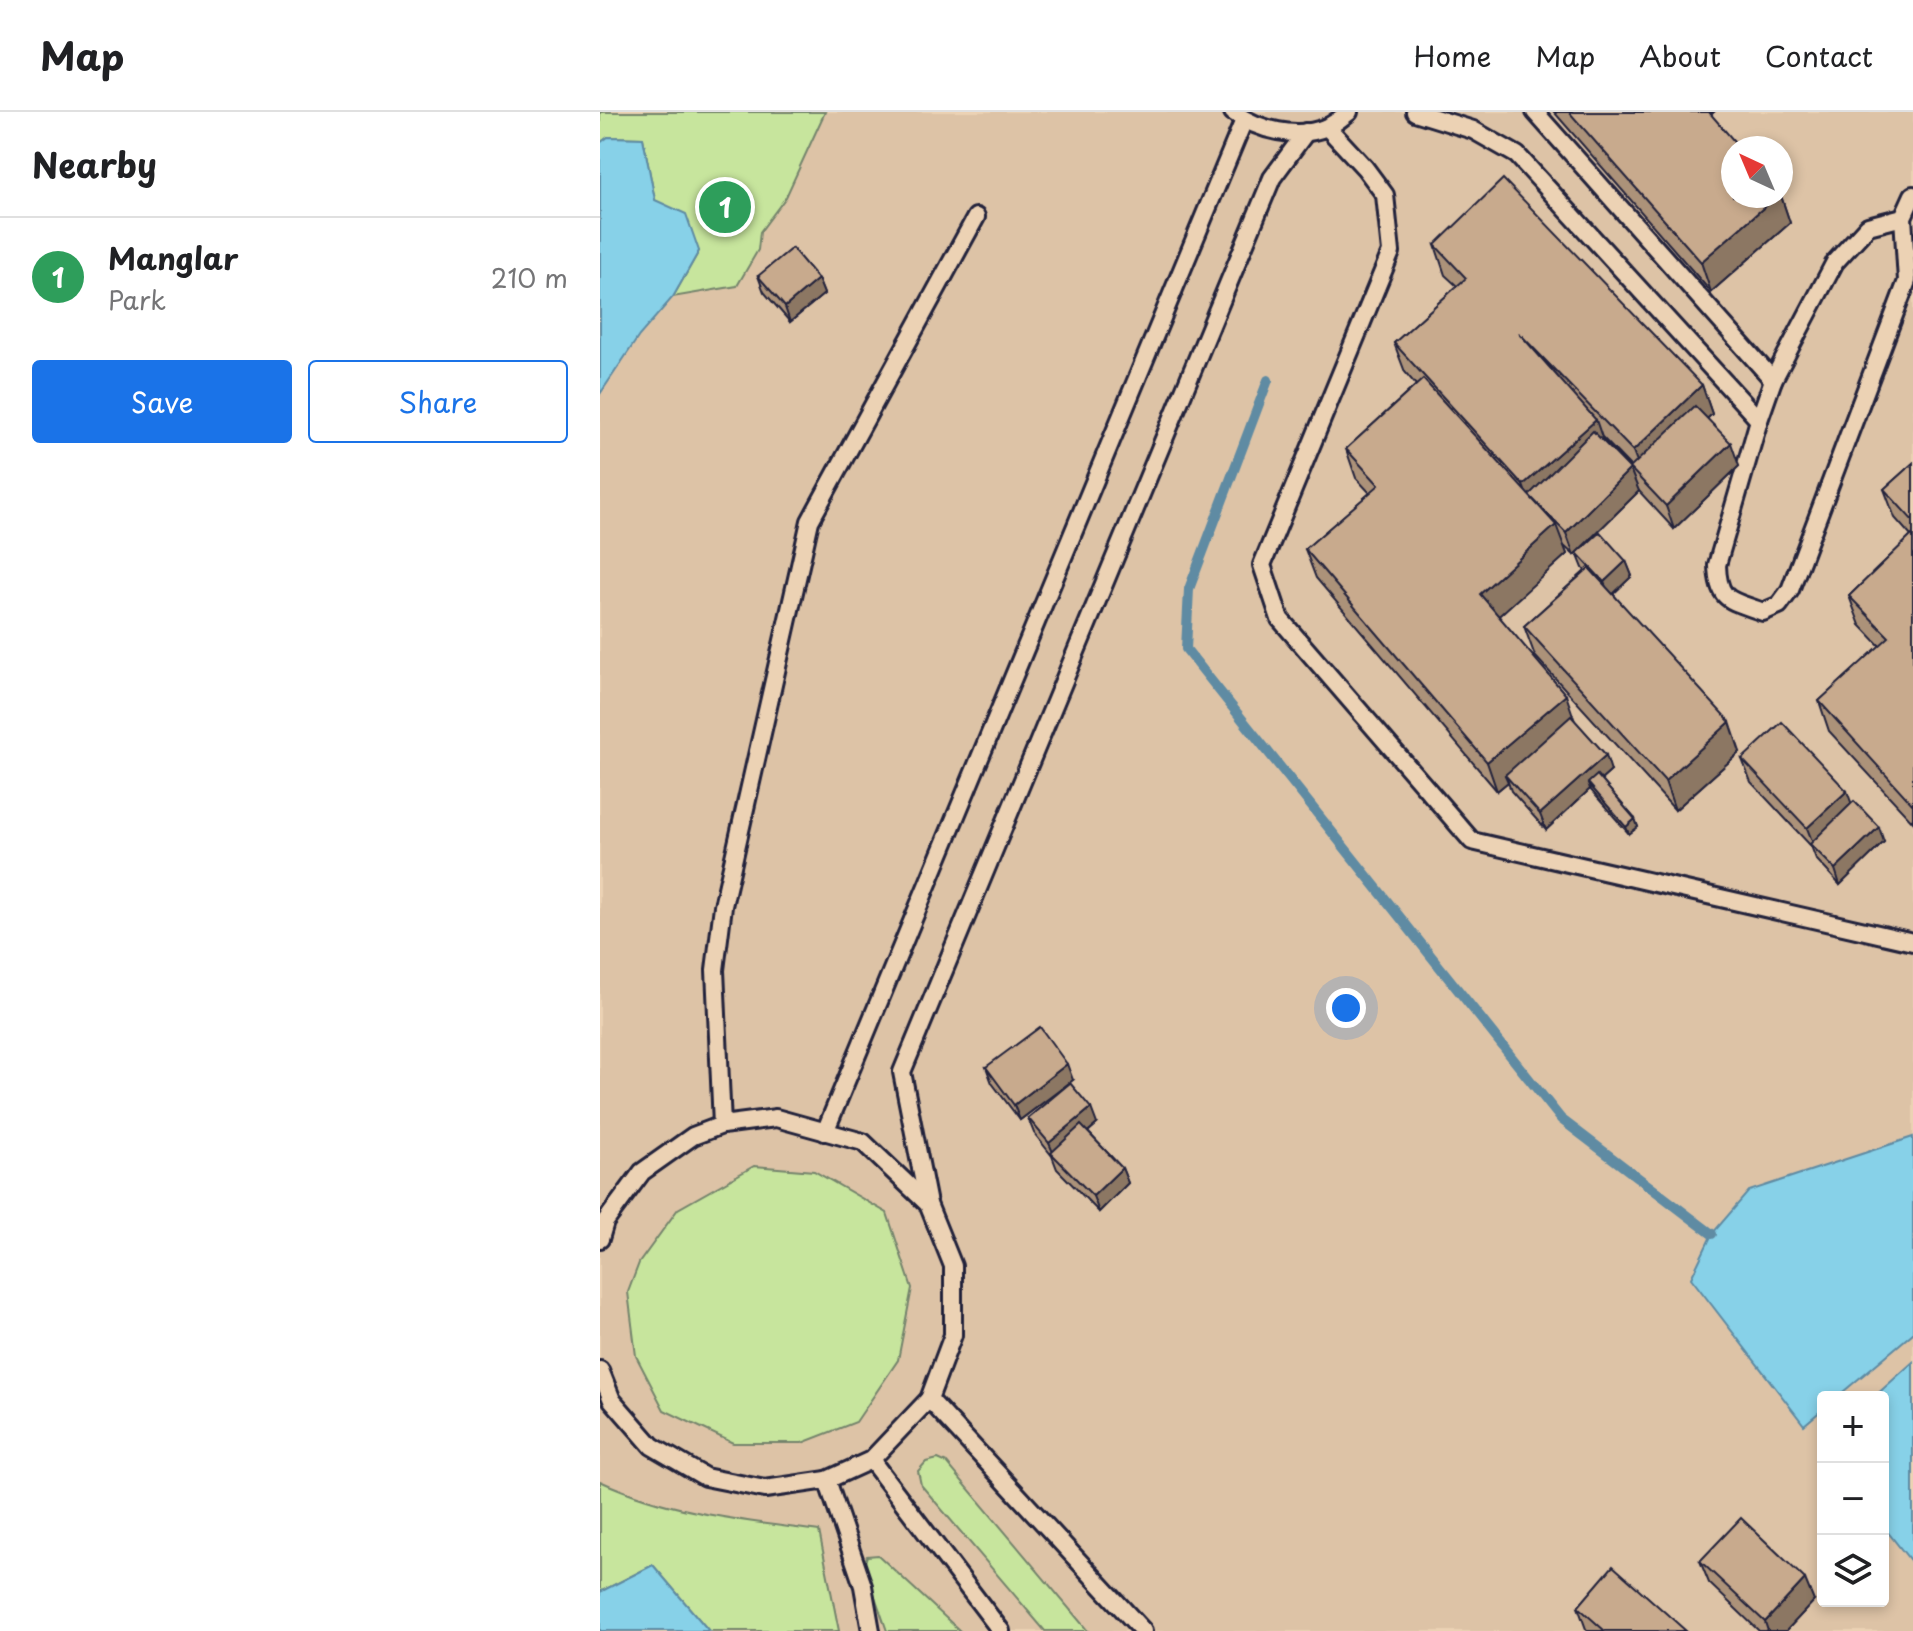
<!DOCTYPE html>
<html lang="en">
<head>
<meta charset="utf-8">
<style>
	body { margin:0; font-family:"Playpen Sans",sans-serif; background:#f6f6f6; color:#202124 }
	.controls { position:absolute; right:24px; bottom:24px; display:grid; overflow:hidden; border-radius:8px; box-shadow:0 4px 12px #0003 }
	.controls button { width:72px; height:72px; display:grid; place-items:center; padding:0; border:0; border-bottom:2px solid #e0e0e0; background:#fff; color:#202124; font:40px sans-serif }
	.compass { position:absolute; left:1121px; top:24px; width:72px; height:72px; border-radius:50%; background:#fff; box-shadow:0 4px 12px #0003; rotate:316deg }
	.you { position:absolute; left:746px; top:896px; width:28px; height:28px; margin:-20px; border:6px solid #fff; border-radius:50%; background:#1a73e8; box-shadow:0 0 0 12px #1a73e833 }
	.badge { display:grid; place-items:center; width:52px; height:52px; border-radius:50%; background:#1a73e8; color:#fff; font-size:26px; font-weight:700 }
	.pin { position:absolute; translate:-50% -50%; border:4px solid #fff; box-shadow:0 2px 8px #0006 }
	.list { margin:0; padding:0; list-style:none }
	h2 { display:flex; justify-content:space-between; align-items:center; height:104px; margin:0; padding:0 32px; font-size:34px }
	h2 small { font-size:26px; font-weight:400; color:#757577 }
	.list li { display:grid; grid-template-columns:52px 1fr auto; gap:24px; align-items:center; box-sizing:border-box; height:120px; padding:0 32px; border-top:2px solid #e0e0e0 }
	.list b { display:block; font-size:30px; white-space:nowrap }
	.list p { margin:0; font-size:26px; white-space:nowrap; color:#757577 }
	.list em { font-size:26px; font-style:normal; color:#757577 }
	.actions { display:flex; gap:16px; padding:24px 32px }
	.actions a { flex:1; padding:18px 0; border:2px solid #1a73e8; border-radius:8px; text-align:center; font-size:28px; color:#1a73e8 }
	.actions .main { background:#1a73e8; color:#fff }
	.icon { flex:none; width:44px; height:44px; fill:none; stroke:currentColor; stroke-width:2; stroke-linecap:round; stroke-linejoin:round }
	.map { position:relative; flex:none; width:1313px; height:1519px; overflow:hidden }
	header { display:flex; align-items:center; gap:48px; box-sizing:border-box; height:112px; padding:0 40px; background:#fff; border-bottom:2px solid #e0e0e0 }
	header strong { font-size:38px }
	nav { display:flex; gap:44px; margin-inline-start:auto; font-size:28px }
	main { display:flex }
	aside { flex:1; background:#fff }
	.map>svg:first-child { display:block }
</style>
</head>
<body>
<header>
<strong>Map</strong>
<nav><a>Home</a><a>Map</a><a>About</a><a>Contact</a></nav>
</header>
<main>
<aside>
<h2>Nearby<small></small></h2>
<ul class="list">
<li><span class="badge" style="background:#2e9e5b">1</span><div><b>Manglar</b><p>Park</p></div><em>210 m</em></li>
</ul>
<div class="actions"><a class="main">Save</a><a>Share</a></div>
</aside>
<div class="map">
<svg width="1313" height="1519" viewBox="0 0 1313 1519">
	<rect width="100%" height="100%" fill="#ecd2b4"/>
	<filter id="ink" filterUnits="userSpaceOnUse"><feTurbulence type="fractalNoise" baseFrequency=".0125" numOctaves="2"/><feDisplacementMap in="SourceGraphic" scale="16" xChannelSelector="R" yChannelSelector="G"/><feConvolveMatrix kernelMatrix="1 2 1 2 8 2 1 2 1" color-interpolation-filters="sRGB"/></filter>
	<g filter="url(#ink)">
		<path fill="#ddc3a6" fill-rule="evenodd" d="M0,0H1313V1519H109L53,1453L0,1480V282L39,224L73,185L8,25L0,31ZM1133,36H1181V84H1133ZM1223,1285H1283V1489H1223Z"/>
		<g fill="#c7e59d" stroke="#74846c" stroke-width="2">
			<path d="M0,0H225L186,85L160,120L158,138L137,174L73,185L99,139L55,88L43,26L8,25L0,31Z"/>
			<path d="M154,1054L214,1059L287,1101L312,1176L298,1248L256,1310L202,1331H133L64,1298L36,1244L28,1180L39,1151L78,1097Z"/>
			<path d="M338,1347L347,1351L488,1519H445L321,1373L318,1359L326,1350Z"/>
			<path d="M0,1369C69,1401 144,1409 219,1419L239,1519H109L53,1453L0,1480Z"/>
			<path d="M278,1443L360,1519H287L264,1453L267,1444Z"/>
		</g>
		<g fill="#87d1e8" stroke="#5f8ba3" stroke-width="2">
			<path d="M8,25L43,26L55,88L86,102L99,139L73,185L39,224L0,282V31Z"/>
			<path d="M1313,1025V1221L1237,1285H1223V1297L1204,1313L1091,1166L1112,1122L1149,1079Z"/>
			<path d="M1313,1250V1452L1283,1414V1285H1274Z"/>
			<path d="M53,1453L109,1519H0V1480Z"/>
		</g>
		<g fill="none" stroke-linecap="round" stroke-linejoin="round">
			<path stroke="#5f8ba3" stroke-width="10" d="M668,268L589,477L586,537L961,1007L1112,1122"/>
			<defs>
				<g id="lane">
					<path d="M633,0C658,18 697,28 727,15C735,12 742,5 749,0"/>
					<path d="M815,0L873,18L917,43L1159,308"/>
					<path d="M935,0L1173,268"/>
					<path d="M727,15L765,56L785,83L791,140L662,453L680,507L872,729L1313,830"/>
					<path d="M1303,105L1307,169L1190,478L1179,493L1163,500C1132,488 1118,491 1117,453L1159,308L1173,268L1235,150L1268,114L1303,105L1313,83"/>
					<path d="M122,1013L115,858L123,794L210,409L376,105"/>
					<path d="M225,1020L644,8"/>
					<path d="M328,1092L302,960L672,66L706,20"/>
					<path d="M0,1127L5,1110L42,1060L93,1024L122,1013L176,1006L263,1030L328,1092L353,1154V1223L329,1287L271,1348L227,1368L165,1377L105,1365L52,1334L12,1288L0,1258"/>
					<path d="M329,1287L543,1519"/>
					<path d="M271,1348L401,1519"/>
					<path d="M227,1368L263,1474L271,1519"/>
				</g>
			</defs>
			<use href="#lane" stroke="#22223b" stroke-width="22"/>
			<use href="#lane" stroke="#ecd2b4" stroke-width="16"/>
		</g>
		<g fill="#ac9279" stroke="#22223b" stroke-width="2" fill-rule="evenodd">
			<path d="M954,0H1114L1111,3L1133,84H1181L1190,111L1111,180Z"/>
			<path d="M835,133L1102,273L1112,302L1107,307L1139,354L1074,417L1039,379L974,443L963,433L967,442L898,504L1011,659L1001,668L1035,707L1038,715L1029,722L990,677L946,718L911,679L908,670L897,679L716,466L705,437L770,381L756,366L746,337L816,273L805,260L794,231L857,174L845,163ZM1002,325L1031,355L1030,356L1004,330Z"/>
			<path d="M158,164L218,167L224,182L190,210L164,180Z"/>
			<path d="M1313,351V710L1229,619L1219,589L1280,534L1260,513L1249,484L1311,424L1295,406L1284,377Z"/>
			<path d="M977,441L1026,449L1032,464L1013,482L1140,640L1075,698L935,544L924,514L985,459L983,456Z"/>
			<path d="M1142,647L1251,692L1284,730L1240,773L1216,747L1211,734L1151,670Z"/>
			<path d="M386,955L473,968L420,1008L392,971Z"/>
			<path d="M428,1006L497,1012L488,1020L522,1056L528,1071L499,1100L457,1057L452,1044L434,1021Z"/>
			<path d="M1100,1449L1214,1489L1186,1519H1159L1109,1471Z"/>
			<path d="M978,1495L1086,1519H988L986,1517Z"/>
		</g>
		<g fill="#8c7763" stroke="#22223b" stroke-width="2">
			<path d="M1177,84H1181L1190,111L1111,180L1101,150Z"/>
			<path d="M218,167L224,182L190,210L185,195Z"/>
			<path d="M1102,273L1112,302L1044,368L1033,339Z"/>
			<path d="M996,308L1006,337L934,403L923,373Z"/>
			<path d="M1131,331L1139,354L1074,417L1066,394Z"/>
			<path d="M1030,357L1039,379L974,443L966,421Z"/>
			<path d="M956,413L967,442L890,512L880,482Z"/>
			<path d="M1026,449L1032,464L1010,485L1004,470Z"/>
			<path d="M966,583L976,612L905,663L908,670L897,679L887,650Z"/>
			<path d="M1130,610L1140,640L1075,698L1065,669Z"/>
			<path d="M1006,643L1011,659L992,676L988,671L990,677L946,718L940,702Z"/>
			<path d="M1247,679L1255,701L1216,739L1207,716Z"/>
			<path d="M1035,707L1038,715L1029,722L1026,715Z"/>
			<path d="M1279,715L1284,730L1240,773L1235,757Z"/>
			<path d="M467,952L473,968L420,1008L414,993Z"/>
			<path d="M491,996L497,1012L456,1046L454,1043L449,1031Z"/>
			<path d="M522,1056L528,1071L499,1100L493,1084Z"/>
			<path d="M1205,1467L1214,1489L1186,1519H1168L1165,1510Z"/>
		</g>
		<g fill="#c8aa8d" stroke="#22223b" stroke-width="2">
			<path d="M969,0H1109L1140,36H1133V84H1177L1101,150Z"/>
			<path d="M903,67L1102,273L1033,339L919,221L996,308L923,373L794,231L866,166L835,133Z"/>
			<path d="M192,136L218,167L185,195L158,164Z"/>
			<path d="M823,267L956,413L880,482L966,583L887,650L705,437L779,373L746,337Z"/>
			<path d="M1095,294L1131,331L1066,394L1030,356Z"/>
			<path d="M993,319L1030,357L966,421L929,383Z"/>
			<path d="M1313,351V409L1284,377Z"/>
			<path d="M1000,420L1026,449L1004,470L977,441Z"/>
			<path d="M1313,422V693L1219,589L1289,525L1249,484Z"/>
			<path d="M989,456L1130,610L1065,669L924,514Z"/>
			<path d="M971,604L1006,643L940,702L905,663Z"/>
			<path d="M1182,610L1247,679L1207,716L1142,647Z"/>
			<path d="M997,663L1035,707L1026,715L988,671Z"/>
			<path d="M1254,689L1279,715L1235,757L1210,732Z"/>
			<path d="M440,915L467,952L414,993L386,955Z"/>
			<path d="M470,971L491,996L449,1031L428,1006Z"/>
			<path d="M481,1013L522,1056L493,1084L451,1041Z"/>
			<path d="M1141,1406L1205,1467L1165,1510L1100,1449Z"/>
			<path d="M1013,1454L1086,1519H1005L978,1495Z"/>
		</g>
	</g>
</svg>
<div class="controls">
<button>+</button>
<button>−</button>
<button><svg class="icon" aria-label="layers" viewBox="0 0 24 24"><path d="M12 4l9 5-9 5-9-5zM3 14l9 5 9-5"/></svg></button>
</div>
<svg class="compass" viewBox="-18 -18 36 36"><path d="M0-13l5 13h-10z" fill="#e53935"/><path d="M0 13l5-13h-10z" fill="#757577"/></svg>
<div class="you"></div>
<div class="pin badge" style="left:125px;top:95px;background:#2e9e5b">1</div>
</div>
</main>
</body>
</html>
